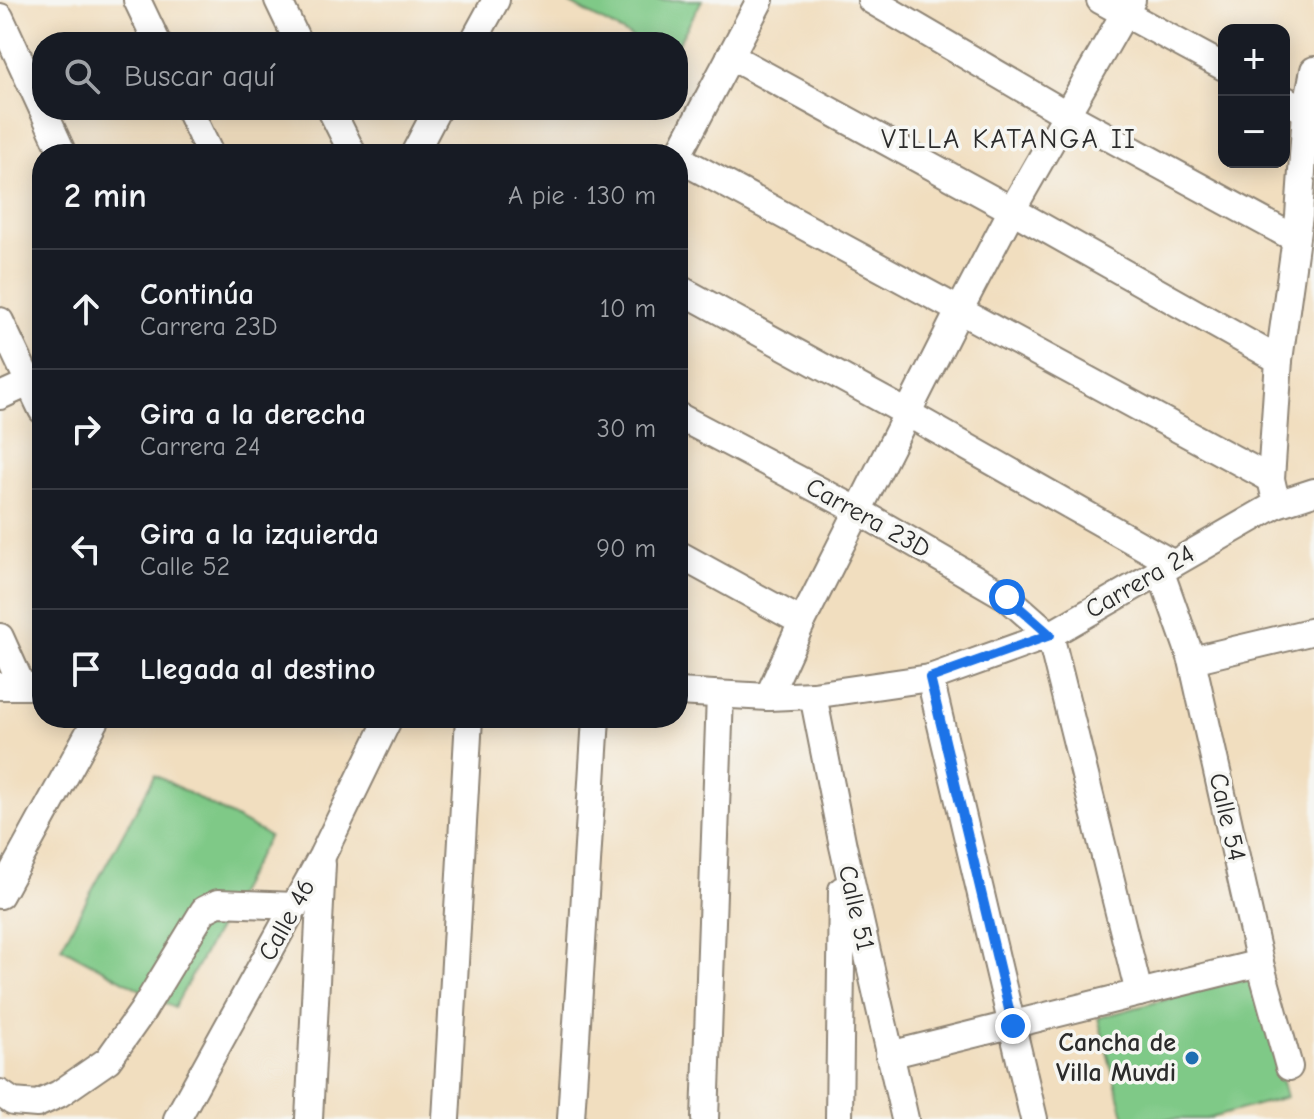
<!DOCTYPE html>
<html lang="es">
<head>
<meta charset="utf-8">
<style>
	body { margin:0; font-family:"Comic Neue",sans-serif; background:#242831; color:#f1f3f6 }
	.controls { position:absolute; right:24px; top:24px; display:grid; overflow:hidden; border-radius:16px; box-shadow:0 4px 20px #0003 }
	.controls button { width:72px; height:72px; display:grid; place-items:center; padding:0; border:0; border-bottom:2px solid #363941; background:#171b24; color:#f1f3f6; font:40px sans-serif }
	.stop { position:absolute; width:24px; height:24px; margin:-18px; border:6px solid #1a73e8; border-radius:50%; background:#fff }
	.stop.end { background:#1a73e8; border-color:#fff; box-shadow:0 2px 8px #0008 }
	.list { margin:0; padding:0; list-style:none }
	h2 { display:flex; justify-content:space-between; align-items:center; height:104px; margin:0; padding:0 32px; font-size:34px }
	h2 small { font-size:26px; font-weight:400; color:#9ea1a6 }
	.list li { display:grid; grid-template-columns:52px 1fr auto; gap:24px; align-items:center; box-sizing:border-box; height:120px; padding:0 32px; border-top:2px solid #363941 }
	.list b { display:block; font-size:30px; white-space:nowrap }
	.list p { margin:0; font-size:26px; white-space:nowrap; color:#9ea1a6 }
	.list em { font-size:26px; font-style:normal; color:#9ea1a6 }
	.icon { flex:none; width:44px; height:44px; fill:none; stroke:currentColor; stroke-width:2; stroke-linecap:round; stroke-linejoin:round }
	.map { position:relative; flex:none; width:1314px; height:1119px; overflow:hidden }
	.search { position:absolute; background:#171b24; box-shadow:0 4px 20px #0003; left:32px; top:32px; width:656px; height:88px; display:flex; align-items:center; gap:20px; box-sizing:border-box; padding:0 28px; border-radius:32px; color:#9ea1a6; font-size:30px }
	.panel { position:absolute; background:#171b24; box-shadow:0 4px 20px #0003; left:32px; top:144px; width:656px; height:584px; border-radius:32px }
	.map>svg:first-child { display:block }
</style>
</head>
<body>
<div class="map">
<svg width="1314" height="1119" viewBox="0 0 1314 1119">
	<rect width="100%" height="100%" fill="#f6f6f2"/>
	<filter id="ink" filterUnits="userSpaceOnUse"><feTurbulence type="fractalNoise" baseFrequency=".0125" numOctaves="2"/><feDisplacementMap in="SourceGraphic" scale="16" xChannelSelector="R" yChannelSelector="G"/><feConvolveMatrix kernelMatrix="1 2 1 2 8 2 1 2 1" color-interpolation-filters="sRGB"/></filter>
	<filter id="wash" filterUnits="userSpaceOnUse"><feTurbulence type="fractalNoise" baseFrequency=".006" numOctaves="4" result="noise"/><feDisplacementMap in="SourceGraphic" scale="32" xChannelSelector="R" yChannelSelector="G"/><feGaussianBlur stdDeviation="1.8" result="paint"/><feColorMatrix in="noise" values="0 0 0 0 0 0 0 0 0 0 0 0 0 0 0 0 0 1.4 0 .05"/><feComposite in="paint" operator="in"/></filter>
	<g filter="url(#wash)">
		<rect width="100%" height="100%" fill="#f1debf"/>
		<g fill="#7fc987" stroke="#557a59" stroke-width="2">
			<path d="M563,0H702L678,44V42H641Z"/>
			<path d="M155,775L269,836L174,1008L61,947Z"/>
			<path d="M1253,976L1286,1097L1207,1119H1125L1098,1018Z"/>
		</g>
	</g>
	<g filter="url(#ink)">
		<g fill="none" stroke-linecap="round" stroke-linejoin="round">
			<defs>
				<g id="minor">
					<path d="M137,0L157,42"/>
					<path d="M278,0L298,42"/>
					<path d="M871,0L1066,114L1294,238"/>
					<path d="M1100,0L1224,67"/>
					<path d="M0,17L42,108"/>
					<path d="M473,42L496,0"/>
					<path d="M730,56L1012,210L1279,360"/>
					<path d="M1284,99L1306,111"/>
					<path d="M43,110L63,154"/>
					<path d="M189,110L210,154"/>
					<path d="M331,110L353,154"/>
					<path d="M414,154L437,110"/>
					<path d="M678,155L760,0"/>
					<path d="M678,158L1271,479"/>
					<path d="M678,288L907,413L1172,563"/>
					<path d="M0,321L42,410"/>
					<path d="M0,396L42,377"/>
					<path d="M678,416L857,510L1007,597L1050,635L1139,993"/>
					<path d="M1274,492L1271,479L1279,360L1299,216L1306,111L1314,70"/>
					<path d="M678,554L802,622"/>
					<path d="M1160,570L1192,660L1260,963L1289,1067"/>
					<path d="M0,637L22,686"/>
					<path d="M1192,660L1314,631"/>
					<path d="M930,678L1034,1119"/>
					<path d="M0,686H42"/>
					<path d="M678,692L768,697L813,695L930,678L1050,635L1277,504L1314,492"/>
					<path d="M813,695L843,846L905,1119"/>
					<path d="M768,697L802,622L960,309L1012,210L1132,0"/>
					<path d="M0,895L97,718"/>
					<path d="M889,1055L1260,963"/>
					<path d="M0,1093L13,1102L37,1104L59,1094L108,1060L142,1012L204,910L218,903L295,906"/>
					<path d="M177,1119L322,856L389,718"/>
					<path d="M309,1119L322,864"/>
					<path d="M446,1119L469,718"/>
					<path d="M571,1119L596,718"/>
					<path d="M705,1119L720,695"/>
					<path d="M839,1119L842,890"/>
				</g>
			</defs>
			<use href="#minor" stroke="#8e8475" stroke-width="30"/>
			<use href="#minor" stroke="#fff" stroke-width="26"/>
		</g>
	</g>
	<g fill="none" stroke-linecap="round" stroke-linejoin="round" filter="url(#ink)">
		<path stroke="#1a73e8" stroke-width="10" d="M1007,597L1050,635L930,678L1013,1026"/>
	</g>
	<circle fill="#1f6fb2" stroke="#f6f6f2" stroke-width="3" cx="1192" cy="1058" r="8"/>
	<g text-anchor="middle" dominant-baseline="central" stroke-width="7" stroke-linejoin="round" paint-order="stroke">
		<g font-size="26" fill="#2b2b2b" stroke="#f6f6f2">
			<text transform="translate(868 518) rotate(29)">Carrera 23D</text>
			<text transform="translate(1140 582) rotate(-30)">Carrera 24</text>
			<text transform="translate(1227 817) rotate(77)">Calle 54</text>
			<text transform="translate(856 908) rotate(77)">Calle 51</text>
			<text transform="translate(287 920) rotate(-61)">Calle 46</text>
		</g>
		<g font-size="26" font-weight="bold" fill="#2b2b2b" stroke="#f6f6f2" text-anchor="end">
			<text x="1176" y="1043">Cancha de<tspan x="1176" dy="30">Villa Muvdi</tspan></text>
		</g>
		<g font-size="28" letter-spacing="2" fill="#2b2b2b" stroke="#f6f6f2">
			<text x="1009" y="139">VILLA KATANGA II</text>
		</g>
	</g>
</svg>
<div class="controls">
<button>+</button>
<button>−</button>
</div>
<div class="stop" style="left:1007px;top:597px"></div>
<div class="stop end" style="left:1013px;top:1026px"></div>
<div class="search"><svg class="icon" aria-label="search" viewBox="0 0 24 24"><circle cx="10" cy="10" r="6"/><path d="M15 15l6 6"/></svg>Buscar aquí</div>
<section class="panel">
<h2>2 min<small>A pie · 130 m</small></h2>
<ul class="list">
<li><svg class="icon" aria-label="ahead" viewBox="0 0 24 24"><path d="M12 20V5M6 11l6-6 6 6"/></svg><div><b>Continúa</b><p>Carrera 23D</p></div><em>10 m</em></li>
<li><svg class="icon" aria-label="right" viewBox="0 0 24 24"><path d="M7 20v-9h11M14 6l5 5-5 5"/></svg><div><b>Gira a la derecha</b><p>Carrera 24</p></div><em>30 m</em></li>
<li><svg class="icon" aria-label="left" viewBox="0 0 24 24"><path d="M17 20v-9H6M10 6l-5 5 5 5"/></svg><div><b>Gira a la izquierda</b><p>Calle 52</p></div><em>90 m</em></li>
<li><svg class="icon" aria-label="arrive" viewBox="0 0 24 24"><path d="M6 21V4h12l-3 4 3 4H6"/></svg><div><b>Llegada al destino</b></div></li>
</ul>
</section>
</div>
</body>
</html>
